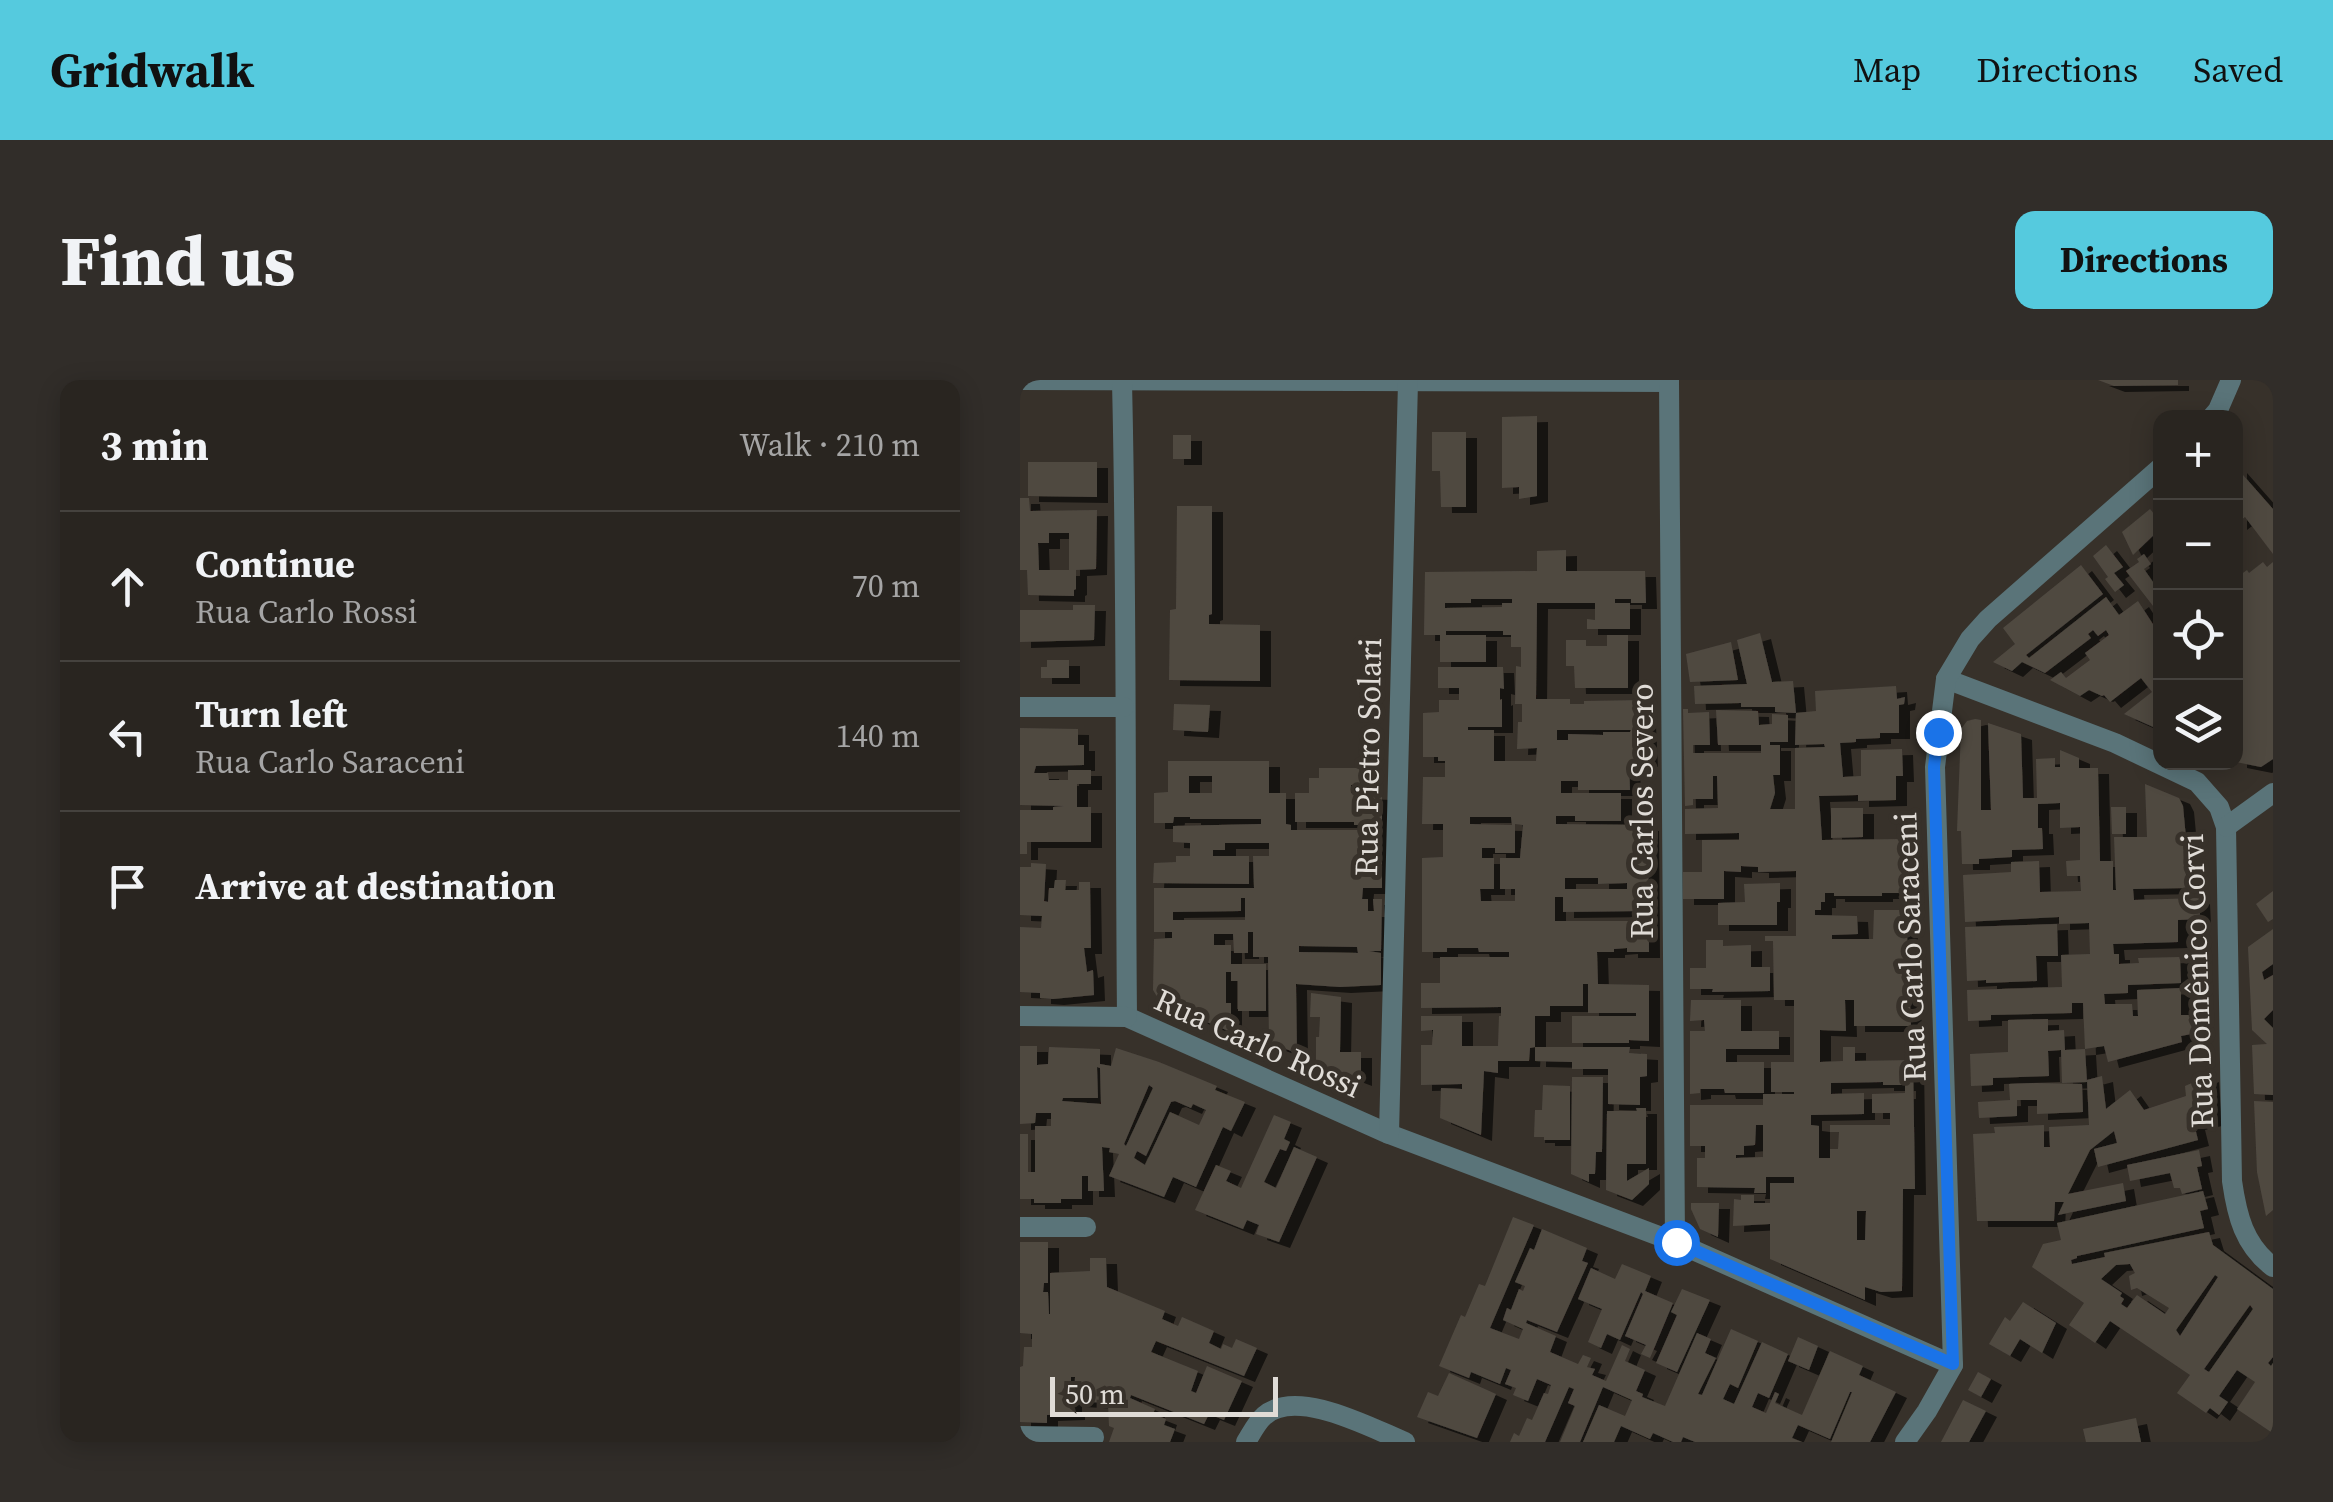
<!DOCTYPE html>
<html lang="en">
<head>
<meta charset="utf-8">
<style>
	body { margin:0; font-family:"Source Serif 4",serif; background:#312d29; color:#f1f3f6 }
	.controls { position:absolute; right:30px; top:30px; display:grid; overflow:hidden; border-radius:20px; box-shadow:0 5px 25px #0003 }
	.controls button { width:90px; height:90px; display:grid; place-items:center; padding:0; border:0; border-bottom:2px solid #45423e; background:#292520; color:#f1f3f6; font:50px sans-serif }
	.scale { position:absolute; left:30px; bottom:25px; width:228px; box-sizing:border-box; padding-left:10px; border:5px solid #e0dcd7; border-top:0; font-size:28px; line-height:35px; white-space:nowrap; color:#e0dcd7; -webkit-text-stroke:8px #37312a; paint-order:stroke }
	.stop { position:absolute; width:30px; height:30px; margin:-22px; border:8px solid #1a73e8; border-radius:50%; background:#fff }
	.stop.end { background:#1a73e8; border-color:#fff; box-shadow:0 2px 10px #0008 }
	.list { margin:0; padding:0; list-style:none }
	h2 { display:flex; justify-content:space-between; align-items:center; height:130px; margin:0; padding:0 40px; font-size:42px }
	h2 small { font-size:32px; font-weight:400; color:#a5a5a5 }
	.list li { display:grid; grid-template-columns:65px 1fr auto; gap:30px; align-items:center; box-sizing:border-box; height:150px; padding:0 40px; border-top:2px solid #45423e }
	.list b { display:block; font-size:38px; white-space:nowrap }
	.list p { margin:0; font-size:32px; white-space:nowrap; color:#a5a5a5 }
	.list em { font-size:32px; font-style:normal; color:#a5a5a5 }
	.icon { flex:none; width:55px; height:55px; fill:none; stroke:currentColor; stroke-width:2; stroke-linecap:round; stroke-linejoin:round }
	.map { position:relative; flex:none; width:1253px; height:1062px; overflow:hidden; border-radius:20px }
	header { display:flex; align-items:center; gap:60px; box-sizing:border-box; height:140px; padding:0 50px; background:#55cade; color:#111 }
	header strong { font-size:48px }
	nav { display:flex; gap:55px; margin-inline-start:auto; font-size:35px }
	.intro { display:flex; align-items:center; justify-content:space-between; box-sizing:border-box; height:240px; padding:0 60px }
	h1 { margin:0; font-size:70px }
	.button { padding:25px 45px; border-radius:20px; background:#55cade; color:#111; font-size:35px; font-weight:700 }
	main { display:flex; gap:60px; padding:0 60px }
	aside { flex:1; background:#292520; border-radius:20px; box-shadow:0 5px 25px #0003 }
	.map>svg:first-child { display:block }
</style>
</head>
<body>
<header>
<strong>Gridwalk</strong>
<nav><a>Map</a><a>Directions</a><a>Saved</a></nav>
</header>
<div class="intro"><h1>Find us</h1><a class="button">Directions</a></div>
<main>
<aside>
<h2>3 min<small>Walk · 210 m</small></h2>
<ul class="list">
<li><svg class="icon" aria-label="ahead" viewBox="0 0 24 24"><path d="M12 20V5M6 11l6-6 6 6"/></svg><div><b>Continue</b><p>Rua Carlo Rossi</p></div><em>70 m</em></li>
<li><svg class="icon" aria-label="left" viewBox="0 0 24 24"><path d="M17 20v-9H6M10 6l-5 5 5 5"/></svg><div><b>Turn left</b><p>Rua Carlo Saraceni</p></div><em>140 m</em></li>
<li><svg class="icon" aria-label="arrive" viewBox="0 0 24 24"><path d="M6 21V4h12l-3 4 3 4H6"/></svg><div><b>Arrive at destination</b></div></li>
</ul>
</aside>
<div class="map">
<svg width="1253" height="1062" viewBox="0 0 1253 1062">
	<defs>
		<filter id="shadow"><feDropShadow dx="11" dy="6" stdDeviation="0" flood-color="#0009"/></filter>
	</defs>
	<rect width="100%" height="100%" fill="#37312a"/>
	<g fill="#4f4941" fill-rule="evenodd" filter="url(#shadow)">
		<path d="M1078,0H1158V5L1094,6Z"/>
		<path d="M517,36V116L499,119V107L482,108V37Z"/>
		<path d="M412,52H446V127H421L420,91H412Z"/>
		<rect x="153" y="55" width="18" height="24"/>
		<path d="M8,82H77V117L8,116Z"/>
		<path d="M1216,87L1253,129V174L1225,137L1216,144Z"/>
		<path d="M0,118H9L10,131L77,130L76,189L56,190V209L54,210V216L8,215L7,190H0ZM29,153H49V190H19L18,163H29Z"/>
		<path d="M157,126H192V234L189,235V244L240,245V301L149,300L150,230L156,229Z"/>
		<path d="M1130,129L1140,141V149L1113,175L1102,152Z"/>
		<path d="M1086,165L1103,187L1094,193L1104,205L1095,212L1085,199L1088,197L1073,176Z"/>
		<path d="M546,170V191H625L626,223H611V219H595V223H610V249H567V239L575,240V223H517L516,319H550V324H564V321L624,320L627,381H609L610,410H558V401H541V413H601V441H555V436H536V444L628,445L629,572H607V568L594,569V572H577L578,604L629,605V661L609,660V663H552V636H616V633H568V604H563V626H530V636H515V667H610L609,673L627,674V696L620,697V725L588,724V689H552V682L515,681V667L510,668L509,681H478V693L464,691L461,755L420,738L421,708L442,709V704L401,705V665H412L413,650L401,651V636H442V666H478L479,636H481V627L401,628V603H420V577H489V572H459L458,568H427V572H402V478L423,477V444H402L403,397H425V381H418V377H403V333L419,332V320H439V308H418V287H483L484,309L480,308V320L482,319V347H448V350H474V381H516L517,368L497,369L498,342H502V324H495L496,286L501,287V267H491V255H483V251H426V255H466V282H420V255H404L405,192L517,191V171ZM451,219H492V223H482V227L425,228V223H451ZM537,350H611L610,352H583V355L548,354V360H537ZM450,437H491L492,445L450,444ZM495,444L503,445L500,478H480V509H495V521H461L460,509H474V478H462V468H475V473H495ZM545,498H578V504L607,503V509H545ZM535,517H543V532L621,531V541H535Z"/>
		<path d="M1124,174L1131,184L1124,189L1140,212V235L1106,191L1119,182L1117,179Z"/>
		<path d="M1243,182L1247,187L1253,182V379L1241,387L1216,382V317L1222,311L1216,303V198L1227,190L1229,193Z"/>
		<path d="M1061,185L1083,214L1006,275L1009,278L1086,217L1099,235L1118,221L1140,255V275L1133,280L1140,290V350L1104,334L1132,312L1121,298L1090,322L1084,315L1082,316L1069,310L1060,316L1030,300L1041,292L1046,298L1070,280L1065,273L1089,255L1086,250L1078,256L1073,250L1068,254L1071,258L1025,293L1002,282L992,291L973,282L995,264L983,248Z"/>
		<path d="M53,225H75L74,260L0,262V230H53Z"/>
		<path d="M740,253L752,302L773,301L776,333L755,332V327H721V323L675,324L674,306L727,304L717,260Z"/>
		<path d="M587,255H608V308H555L554,286H546V260H566V266H587Z"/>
		<path d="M711,262L718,300L670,302L666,274Z"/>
		<path d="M27,280H49V298H21V287H27Z"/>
		<path d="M876,306L877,319L885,317L884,324L879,325V353H860V358L836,359V362L820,363L823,397L841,396V370L882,369L883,396H876V420L838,421V415L799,416L802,460L885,459L887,491H883L885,513H862V516H814V513H805V522H801V530H795V535L837,536L838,554L812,555V559H853L854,530H886L891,646H834V620H825L826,651L800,650V682L823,681V667H835V681L893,680L895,809H883L882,911L861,912L845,907V920L750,879V844L713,846L714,819L721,820V815H734V823H750V803H774V797H746V813H734L735,808L677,807V778H685V766H670V725H743V714H774V712H751V682H774V620H754L753,561H745V556H776V491L738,492V487L721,486V492L704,491V519H663V492H682V460H719V453L665,454V429L698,428L697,396H693V419H673V425L665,426L663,329H668V333L689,332L690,365H673V373H741V365H698L696,330L738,331L739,345L752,344V334L768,335V362H750V365H760V395H753L755,413L750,429H775V368L805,367L804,364L775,365L776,333L796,331L795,311ZM863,702V705H885V713L852,714V733H870V745H810V752H819L818,769H810V778H799V746L791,745V735L844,734V713L811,714V703ZM736,745H743V777L716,778V775H724V766L735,765ZM837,831H846L845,860H837Z"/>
		<path d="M154,324L190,325L188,352L153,350Z"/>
		<path d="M955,339L961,340V430H971L968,343L1001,354L1003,418H1017L1016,379L1035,378V387H1040V370L1059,378V388H1078L1080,481H1093V510H1096L1094,457H1127L1125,404L1159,418L1163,426L1166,458H1163L1167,508L1113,509L1114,520L1179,518L1180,539L1158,540V562L1093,564L1094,574H1099V584L1119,583L1118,578L1160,577L1161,603L1108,605V613L1084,614L1085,624H1112L1113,636H1118L1117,610L1161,608V635H1180L1181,652L1161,656L1162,662L1088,682L1084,666L1065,669L1063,623H1052V633L971,635V640L948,641L947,610L1042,607L1041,575L1070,574L1069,543L1039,544V537L945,542L943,495L991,492V482L1019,481L1020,512L1061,511L1060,496H1047L1046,481L1060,480V447L1040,448V423L1018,424V448H1022L1023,469L992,470V477L959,479V484H942L941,451H937L941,349L947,341Z"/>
		<path d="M0,348L58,349V365H64V385L16,386L14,393H28L29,400H48V390H71V404H57V427H71V462H7V474H0V430H33V427L44,426L0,425Z"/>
		<path d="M148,381H249V413H266V444L271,445V450H345V445H334V442H275V413H289V398H299V388H340V405H331V413L362,414V508H343L342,519H348V531H354L353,519H362L361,571H349L361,573V605L320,607L276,604L277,673L249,663L248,577H233V552H228V573H214L213,554H194V565H211V584H246V631H218V601H211V592H206V623H211V652L141,623L133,610L134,559L152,558V552H134V508H234L233,476H249V463H205V470H193V476H229V504L133,503L134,483L156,482V476H170V463L153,462V446L241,444V439H170V437H154L153,443H134V413L148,412ZM169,396H192V413H169ZM221,518H225V540H153V532L221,531ZM279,566L337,567L338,573L279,572Z"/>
		<path d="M1091,427H1106V454H1092Z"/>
		<path d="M811,428H843V457L811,458Z"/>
		<path d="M11,483L26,484L24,521L28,522L29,508H34L35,500H46L45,510H59V502H70L71,568H64L67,592L73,590L74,615L33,619L20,618V613L0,612V547L21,548L22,536L0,535V487H11Z"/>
		<path d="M760,503V522H757V545H698V523L725,522L724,504Z"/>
		<path d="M1253,511V539L1248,542L1236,524Z"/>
		<path d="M1037,544L1038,576H1016L1017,601L966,603V600L947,601L945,547Z"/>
		<path d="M1253,549V584L1242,592L1244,600L1253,595V630L1244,639L1253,648V715L1234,714L1232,665L1247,664L1232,650L1228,567Z"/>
		<path d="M686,560H703V566L731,565V587H750V611L692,612L693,609H670V588H686Z"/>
		<path d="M291,613L321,617L320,672H341V700L296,683V657H299L300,637H290Z"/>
		<path d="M671,620H721V651H759V669H706V682H744V713H705L704,709H680V713L670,714V651H685L684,640L670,641Z"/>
		<path d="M1028,639V651L1044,650L1045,670L1065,669L1067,702L1042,703L1041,670L1028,671L1029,696L973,698V705L951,706L950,674L988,672V640Z"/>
		<path d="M0,666H17V685L28,684L29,667L80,669V684L91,686L96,668L139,682L197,706L195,710L225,722L211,751L203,747L176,807L153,797L144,817L89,796L99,774L89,772L90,768L82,767L84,811H68V796H62V819H41V823H14V819H0V754H8V792H15V746H31V733H16L15,743L0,744ZM77,687L80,688L81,724L42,721L43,718H78ZM129,705L133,708L106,766L104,764ZM155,721L171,728L173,724L186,730L179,745L150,732L125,785L114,778L117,771L126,776L151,722Z"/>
		<path d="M1082,696L1086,729L1110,710L1124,730L1166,716L1165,706L1188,696L1191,740L1174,744L1178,760L1078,787L1074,769L1097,763L1094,751L1070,770L1048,814L1103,803L1106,821L1038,835L1044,822H1035L1034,841H957L953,754L975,753L974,747L1024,745V767H1030L1029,747L1069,745L1067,700Z"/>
		<path d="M552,697H583L582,772H576L575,794H569V802L551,794Z"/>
		<path d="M1016,703L1062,704L1063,732L1017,734V720H997V736L959,738L958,722L990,720L989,704Z"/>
		<path d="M523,705L550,706V760H524V757H514L515,730H522Z"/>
		<path d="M1234,721L1253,722V830L1246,836L1237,792Z"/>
		<path d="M616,728H626V784H607V801L629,788V804L612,820L586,810L587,731H617Z"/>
		<path d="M254,735L271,742L264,759L270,762L266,771L260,769L244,802L256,808L274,767L297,777L259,862L236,854L239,845L227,840L223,849L175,830L196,785L211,791L206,801L221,808Z"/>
		<path d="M1179,770L1182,786L1177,787L1182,809L1162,814L1160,808H1154L1150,793L1110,801L1107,785Z"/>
		<path d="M1183,811L1188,829L1180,831L1184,848L1057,876V878L1051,880L1052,884L1085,877L1084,873L1189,852L1193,865L1253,909V977L1248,983L1251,986L1253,983V1048L1251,1052L1217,1029L1235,1002L1217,990L1199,1016L1208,1022L1199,1035L1190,1028L1186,1033L1157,1013L1170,995L1090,941L1075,963L1049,945L1064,923L1012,887L1023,864L1041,860L1037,843ZM1110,884L1115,893L1109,896L1111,910L1117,908L1149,928L1145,934L1117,915L1107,928L1101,924L1104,919L1100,916L1102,913L1081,899L1096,885ZM1195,895L1198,897L1160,956L1156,950ZM1230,925L1233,929L1189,992L1184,989Z"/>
		<path d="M671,823H699L698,857L680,849L671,829Z"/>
		<path d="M493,837L514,845L470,948L499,959L503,949L483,940L487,928L491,930L499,909L503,911L505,906L495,902L510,868L514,870L522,849L567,868L562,881L568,883L537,952L507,940L506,943L536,956L530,972L558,984L563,975L571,978L567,987L575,989L572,995L586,1001L602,965L610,969L605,981L625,990L616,1011L623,1014L622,1017L645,1026L677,953L691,959L685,973L696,978L678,1014L682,1015L711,949L738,961L718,1008L710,1004L703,1019L714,1024L742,962L768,974L749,1018L738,1013L732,1027L746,1033L755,1012L759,1014L755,1023L782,1035L810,971L843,986L839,995L876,1012L850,1062H811L832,1012H830L810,1059L778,1045L772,1058L782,1062H675L663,1057L661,1062H653L633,1053L630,1059L601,1046L594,1062H563L579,1025L605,1036L612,1020L583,1007L560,1062H540L555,1026L548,1023L554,1009L549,1007L525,1062H490L494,1053L499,1056L507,1038L512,1040L524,1013L528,1014L531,1005L517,999L508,1021L493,1015L496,1008L485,1004L491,990L486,988L480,1004L451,992L449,998L419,986L441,935L445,937L459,904L465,906Z"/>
		<path d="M0,862H28V903H24L23,912H28L29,934H30V893L70,891V878H86L87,907L145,931L142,939L158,946L162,937L194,951L189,963L201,969L203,964L212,968L216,959L237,968L224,996L136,961L131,972L178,991L171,1011L176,1013L187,986L222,1001L204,1040L189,1034L184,1044L111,1015L110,1018L135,1029L133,1034L146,1039L144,1045L155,1049L150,1062H89L94,1048L89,1046L88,1023L54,1021L55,997H51V1027H54V1034L27,1035V1043L0,1042V987L3,986L4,967H12V954L0,953Z"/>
		<path d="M602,884L631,896L625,911L653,923L630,978L621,974L626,965L605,956L623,914L621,912L600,960L587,954L581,968L568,962L582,929L558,919L571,888L595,899Z"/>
		<path d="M662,909L690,920L657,992L636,983L657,935L651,932Z"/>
		<path d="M1003,922L1036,943L1022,973L1000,959L990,976L969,964L985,937L990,941Z"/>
		<path d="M778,957L798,966L789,990L768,981Z"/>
		<path d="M958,992L971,999L961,1017L948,1010Z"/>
		<path d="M429,993L476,1014L457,1058L397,1037L408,1012L418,1016Z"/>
		<path d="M943,1020L966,1031L949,1062H921Z"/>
		<path d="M1116,1038L1121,1062H1066L1063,1049Z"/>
	</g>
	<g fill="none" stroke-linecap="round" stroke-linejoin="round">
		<g stroke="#5a7479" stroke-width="20">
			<path d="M0,0L649,2"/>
			<path d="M649,0L655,862"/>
			<path d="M102,2C107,213 105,425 107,637L369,754L655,862L933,985"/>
			<path d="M1191,38L1198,30L1211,0"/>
			<path d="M926,299L1095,363L1177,402L1199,427L1206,447L1212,801C1217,836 1224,865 1253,887"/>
			<path d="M0,327H104"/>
			<path d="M1206,447L1253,413"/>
			<path d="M0,636L107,637"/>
			<path d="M369,754L388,2"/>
			<path d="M0,847H66"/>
			<path d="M0,1056L74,1057"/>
			<path d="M226,1062C231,1054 237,1042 244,1036C276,1007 351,1048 385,1062"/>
			<path d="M885,1062L907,1031L933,985L915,387L926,299L950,259L968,239L1140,88"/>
		</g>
	</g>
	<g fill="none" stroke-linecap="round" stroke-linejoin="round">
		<path stroke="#1a73e8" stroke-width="12" d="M656,862L933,984L914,387L918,352"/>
	</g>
	<g text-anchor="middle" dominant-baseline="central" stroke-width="10" stroke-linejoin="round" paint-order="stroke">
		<g font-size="32" fill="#e0dcd7" stroke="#37312a">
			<text transform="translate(348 377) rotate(-89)">Rua Pietro Solari</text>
			<text transform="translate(622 431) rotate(-90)">Rua Carlos Severo</text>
			<text transform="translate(890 567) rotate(-92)">Rua Carlo Saraceni</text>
			<text transform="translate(1177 601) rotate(-92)">Rua Domênico Corvi</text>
			<text transform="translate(238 663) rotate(24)">Rua Carlo Rossi</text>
		</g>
	</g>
</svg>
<div class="controls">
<button>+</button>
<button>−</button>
<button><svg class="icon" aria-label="locate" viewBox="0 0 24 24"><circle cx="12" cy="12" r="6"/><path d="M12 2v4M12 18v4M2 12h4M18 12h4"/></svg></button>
<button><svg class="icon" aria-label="layers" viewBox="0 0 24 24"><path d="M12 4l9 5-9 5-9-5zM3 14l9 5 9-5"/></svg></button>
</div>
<div class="scale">50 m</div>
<div class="stop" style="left:656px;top:862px"></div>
<div class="stop end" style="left:918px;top:352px"></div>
</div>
</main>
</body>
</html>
